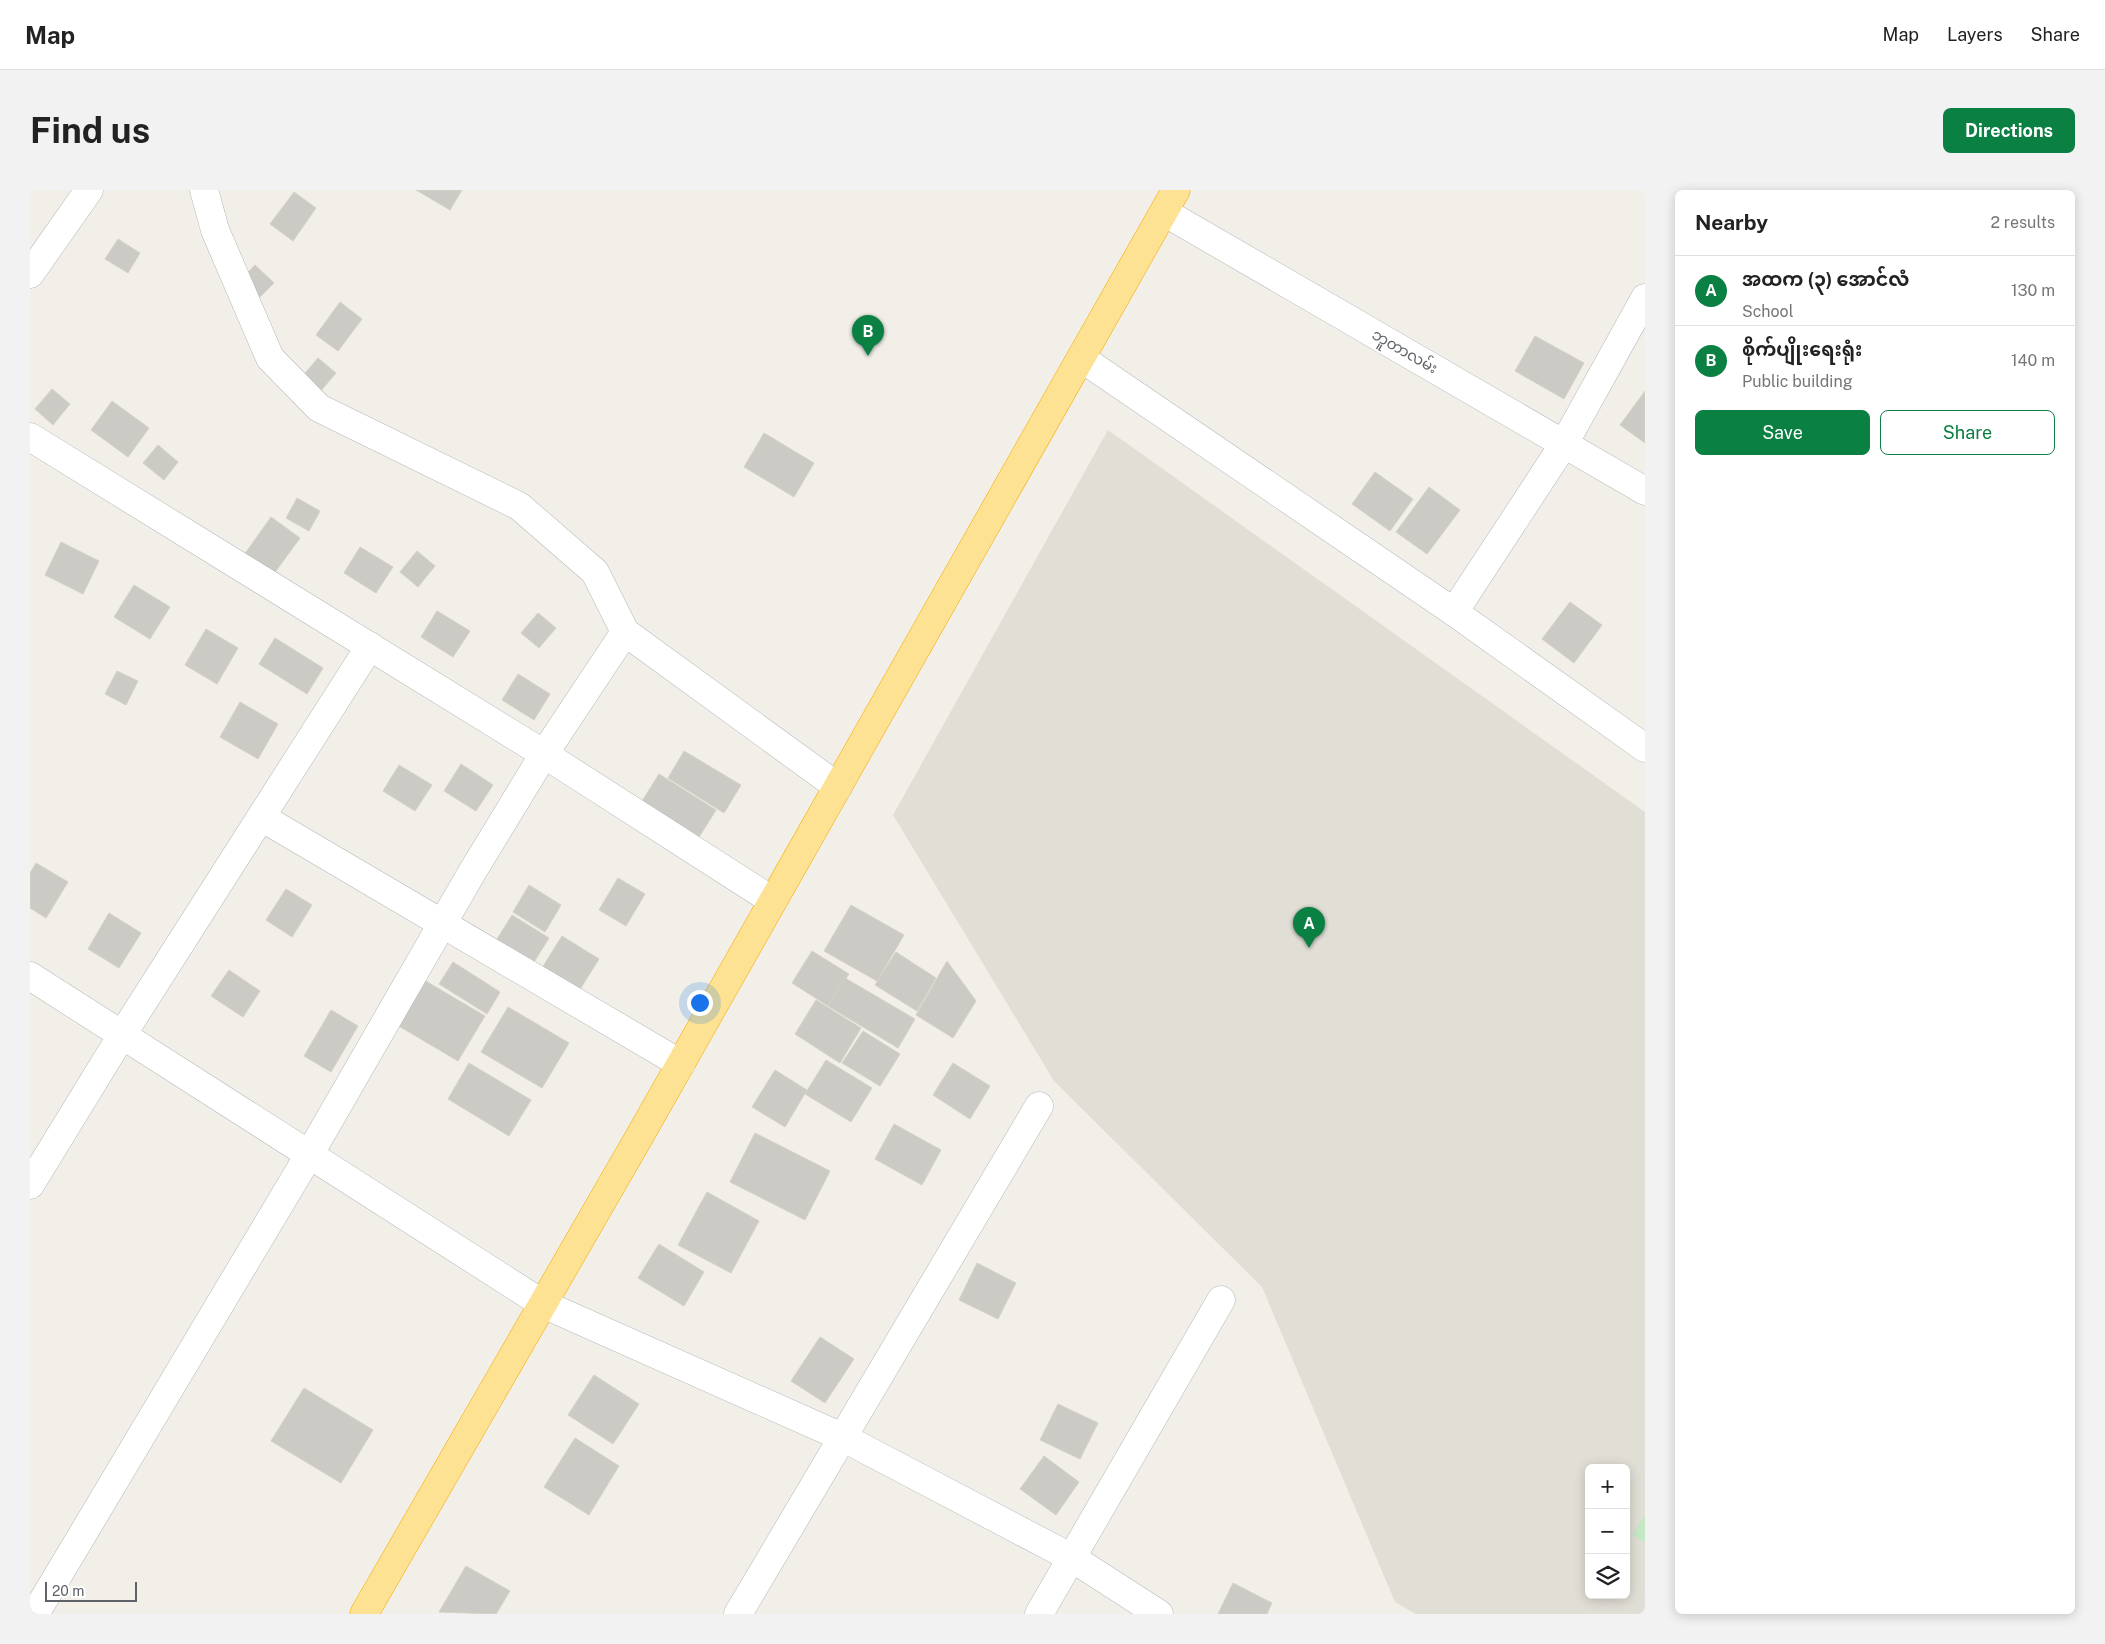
<!DOCTYPE html>
<html lang="en">
<head>
<meta charset="utf-8">
<style>
	body { margin:0; font-family:"Public Sans","Noto Sans Myanmar",sans-serif; background:#f2f2f2; color:#222 }
	.controls { position:absolute; right:15px; bottom:15px; display:grid; overflow:hidden; border-radius:8px; box-shadow:0 2px 12px #0003 }
	.controls button { width:45px; height:45px; display:grid; place-items:center; padding:0; border:0; border-bottom:1px solid #e0e0e0; background:#fff; color:#222; font:25px sans-serif }
	.scale { position:absolute; left:15px; bottom:12px; width:92px; box-sizing:border-box; padding-left:5px; border:2px solid #5f6368; border-top:0; font-size:14px; line-height:18px; white-space:nowrap; color:#5f6368; -webkit-text-stroke:4px #fff; paint-order:stroke }
	.you { position:absolute; left:669px; top:812px; width:18px; height:18px; margin:-12px; border:4px solid #fff; border-radius:50%; background:#1a73e8; box-shadow:0 0 0 8px #1a73e833 }
	.badge { display:grid; place-items:center; width:32px; height:32px; border-radius:50%; background:#0b8043; color:#fff; font-size:16px; font-weight:700 }
	.pin { position:absolute; translate:-50% -41px; filter:drop-shadow(0 1px 2px #0008) }
	.pin::after { content:''; position:absolute; top:26px; width:18px; height:15px; background:inherit; clip-path:polygon(0 0,100% 0,50% 100%) }
	.list { margin:0; padding:0; list-style:none }
	h2 { display:flex; justify-content:space-between; align-items:center; height:65px; margin:0; padding:0 20px; font-size:21px }
	h2 small { font-size:16px; font-weight:400; color:#767676 }
	.list li { display:grid; grid-template-columns:32px 1fr auto; gap:15px; align-items:center; box-sizing:border-box; height:70px; padding:0 20px; border-top:1px solid #e0e0e0 }
	.list b { display:block; font-size:19px; white-space:nowrap }
	.list p { margin:0; font-size:16px; white-space:nowrap; color:#767676 }
	.list em { font-size:16px; font-style:normal; color:#767676 }
	.actions { display:flex; gap:10px; padding:15px 20px }
	.actions a { flex:1; padding:11px 0; border:1px solid #0b8043; border-radius:8px; text-align:center; font-size:18px; color:#0b8043 }
	.actions .main { background:#0b8043; color:#fff }
	.icon { flex:none; width:28px; height:28px; fill:none; stroke:currentColor; stroke-width:2; stroke-linecap:round; stroke-linejoin:round }
	.map { position:relative; flex:none; width:1615px; height:1424px; overflow:hidden; border-radius:8px }
	header { display:flex; align-items:center; gap:30px; box-sizing:border-box; height:70px; padding:0 25px; background:#fff; border-bottom:1px solid #e0e0e0 }
	header strong { font-size:24px }
	nav { display:flex; gap:28px; margin-inline-start:auto; font-size:18px }
	.intro { display:flex; align-items:center; justify-content:space-between; box-sizing:border-box; height:120px; padding:0 30px }
	h1 { margin:0; font-size:35px }
	.button { padding:12px 22px; border-radius:8px; background:#0b8043; color:#fff; font-size:18px; font-weight:700 }
	main { display:flex; gap:30px; padding:0 30px }
	aside { flex:1; background:#fff; border-radius:8px; box-shadow:0 2px 12px #0003 }
	.map>svg:first-child { display:block }
</style>
</head>
<body>
<header>
<strong>Map</strong>
<nav><a>Map</a><a>Layers</a><a>Share</a></nav>
</header>
<div class="intro"><h1>Find us</h1><a class="button">Directions</a></div>
<main>
<div class="map">
<svg width="1615" height="1424" viewBox="0 0 1615 1424">
	<rect width="100%" height="100%" fill="#f1efe8"/>
	<path fill="#e1ded6" fill-rule="evenodd" d="M1078,240L1615,622V1424H1386L1365,1412L1232,1097L1024,891L863,625ZM1559,1278H1596V1405H1559Z"/>
	<path fill="#c5e8c5" d="M1615,1325V1353L1602,1344Z"/>
	<g fill="#cccac5" stroke="#d6d1c6">
		<path d="M386,0H432L420,20Z"/>
		<path d="M264,2L286,18L263,51L240,34Z"/>
		<path d="M88,49L110,63L98,83L75,69Z"/>
		<path d="M225,75L244,93L227,110L208,92Z"/>
		<path d="M310,112L332,129L308,161L286,145Z"/>
		<path d="M1505,146L1554,173L1534,209L1485,181Z"/>
		<path d="M288,168L306,183L289,203L271,188Z"/>
		<path d="M22,199L40,214L23,235L5,219Z"/>
		<path d="M1615,201V253L1590,235Z"/>
		<path d="M82,211L119,238L98,267L61,240Z"/>
		<path d="M734,243L784,273L764,307L714,277Z"/>
		<path d="M128,255L148,272L134,290L113,273Z"/>
		<path d="M1345,282L1383,309L1360,341L1322,314Z"/>
		<path d="M1399,297L1430,320L1397,364L1366,342Z"/>
		<path d="M267,308L290,321L279,341L256,328Z"/>
		<path d="M241,327L270,348L243,385L214,365Z"/>
		<path d="M31,352L69,371L53,404L15,385Z"/>
		<path d="M330,357L363,377L346,403L314,383Z"/>
		<path d="M387,361L405,376L388,397L370,382Z"/>
		<path d="M104,395L140,417L120,449L84,427Z"/>
		<path d="M1540,412L1572,435L1544,473L1512,449Z"/>
		<path d="M407,421L440,441L423,467L391,447Z"/>
		<path d="M508,423L526,438L509,458L491,443Z"/>
		<path d="M176,439L208,458L187,494L155,475Z"/>
		<path d="M245,448L293,478L277,504L229,474Z"/>
		<path d="M87,481L108,491L96,515L75,504Z"/>
		<path d="M488,484L520,504L504,530L472,510Z"/>
		<path d="M210,512L248,534L228,569L190,547Z"/>
		<path d="M654,561L711,595L694,623L638,588Z"/>
		<path d="M431,574L463,595L446,621L414,601Z"/>
		<path d="M369,575L402,595L385,621L353,601Z"/>
		<path d="M629,584L686,620L666,652L609,616Z"/>
		<path d="M6,673L38,692L16,728L0,718V683Z"/>
		<path d="M588,688L615,704L596,736L569,720Z"/>
		<path d="M499,695L531,715L515,742L483,722Z"/>
		<path d="M256,699L282,715L262,747L236,730Z"/>
		<path d="M821,715L874,745L847,791L794,761Z"/>
		<path d="M79,723L111,743L89,778L58,759Z"/>
		<path d="M482,725L519,748L499,780L462,757Z"/>
		<path d="M532,746L569,769L549,801L512,778Z"/>
		<path d="M782,761L819,784L798,816L762,793Z"/>
		<path d="M866,762L906,788L887,821L845,795Z"/>
		<path d="M917,771L946,811L923,848L886,825Z"/>
		<path d="M423,772L470,802L457,824L409,794Z"/>
		<path d="M199,780L230,801L213,827L181,806Z"/>
		<path d="M815,788L885,829L868,858L798,816Z"/>
		<path d="M394,790L455,826L428,871L367,835Z"/>
		<path d="M786,810L831,838L810,873L765,844Z"/>
		<path d="M478,817L539,853L512,898L451,862Z"/>
		<path d="M301,820L328,836L301,882L274,866Z"/>
		<path d="M833,841L870,864L850,896L812,873Z"/>
		<path d="M796,870L842,898L821,932L775,904Z"/>
		<path d="M439,873L501,910L479,946L418,909Z"/>
		<path d="M923,873L960,896L940,929L903,905Z"/>
		<path d="M745,880L777,900L755,937L722,917Z"/>
		<path d="M864,934L911,960L892,995L845,969Z"/>
		<path d="M725,943L800,981L775,1030L700,992Z"/>
		<path d="M677,1002L729,1031L701,1083L648,1055Z"/>
		<path d="M629,1054L674,1082L654,1116L608,1088Z"/>
		<path d="M947,1073L986,1093L968,1129L929,1110Z"/>
		<path d="M790,1147L824,1169L795,1213L761,1191Z"/>
		<path d="M564,1185L609,1214L583,1254L538,1225Z"/>
		<path d="M274,1198L343,1240L311,1293L241,1251Z"/>
		<path d="M1028,1214L1068,1233L1050,1269L1010,1250Z"/>
		<path d="M545,1248L589,1276L559,1325L514,1297Z"/>
		<path d="M1014,1266L1049,1292L1026,1325L990,1299Z"/>
		<path d="M436,1376L480,1401L466,1424L409,1422Z"/>
		<path d="M1203,1393L1242,1413L1237,1424H1188Z"/>
	</g>
	<g fill="none" stroke-linecap="round" stroke-linejoin="round">
		<defs>
			<g id="minor">
				<path d="M174,0L185,40L240,168L289,218L489,316L565,382L595,442L808,597"/>
				<path d="M1134,22L1615,301"/>
				<path d="M0,84L59,0"/>
				<path d="M1051,168L1424,422L1615,558"/>
				<path d="M0,247L514,564L743,711"/>
				<path d="M1424,422L1534,254L1615,108"/>
				<path d="M231,627L651,874"/>
				<path d="M0,786L513,1114L812,1247L1042,1368L1129,1424"/>
				<path d="M0,995L92,845L340,456"/>
				<path d="M5,1424L279,965L441,684L514,564L595,442"/>
				<path d="M708,1424L1009,916"/>
				<path d="M1009,1424L1191,1110"/>
			</g>
			<path id="highway" d="M334,1424L608,949L1146,0"/>
		</defs>
		<use href="#minor" stroke="#b5b8bc" stroke-width="29"/>
		<use href="#highway" stroke="#f9ab00" stroke-width="29"/>
		<use href="#minor" stroke="#fff" stroke-width="28"/>
		<use href="#highway" stroke="#fde293" stroke-width="28"/>
	</g>
	<g text-anchor="middle" dominant-baseline="central" stroke-width="4" stroke-linejoin="round" paint-order="stroke">
		<g font-size="15" fill="#5f6368" stroke="#fff">
			<text transform="translate(1375 161) rotate(30)">ဘူတာလမ်း</text>
		</g>
	</g>
</svg>
<div class="controls">
<button>+</button>
<button>−</button>
<button><svg class="icon" aria-label="layers" viewBox="0 0 24 24"><path d="M12 4l9 5-9 5-9-5zM3 14l9 5 9-5"/></svg></button>
</div>
<div class="scale">20 m</div>
<div class="you"></div>
<div class="pin badge" style="left:1279px;top:758px">A</div>
<div class="pin badge" style="left:838px;top:166px">B</div>
</div>
<aside>
<h2>Nearby<small>2 results</small></h2>
<ul class="list">
<li><span class="badge">A</span><div><b>အထက (၃) အောင်လံ</b><p>School</p></div><em>130 m</em></li>
<li><span class="badge">B</span><div><b>စိုက်ပျိုးရေးရုံး</b><p>Public building</p></div><em>140 m</em></li>
</ul>
<div class="actions"><a class="main">Save</a><a>Share</a></div>
</aside>
</main>
</body>
</html>
